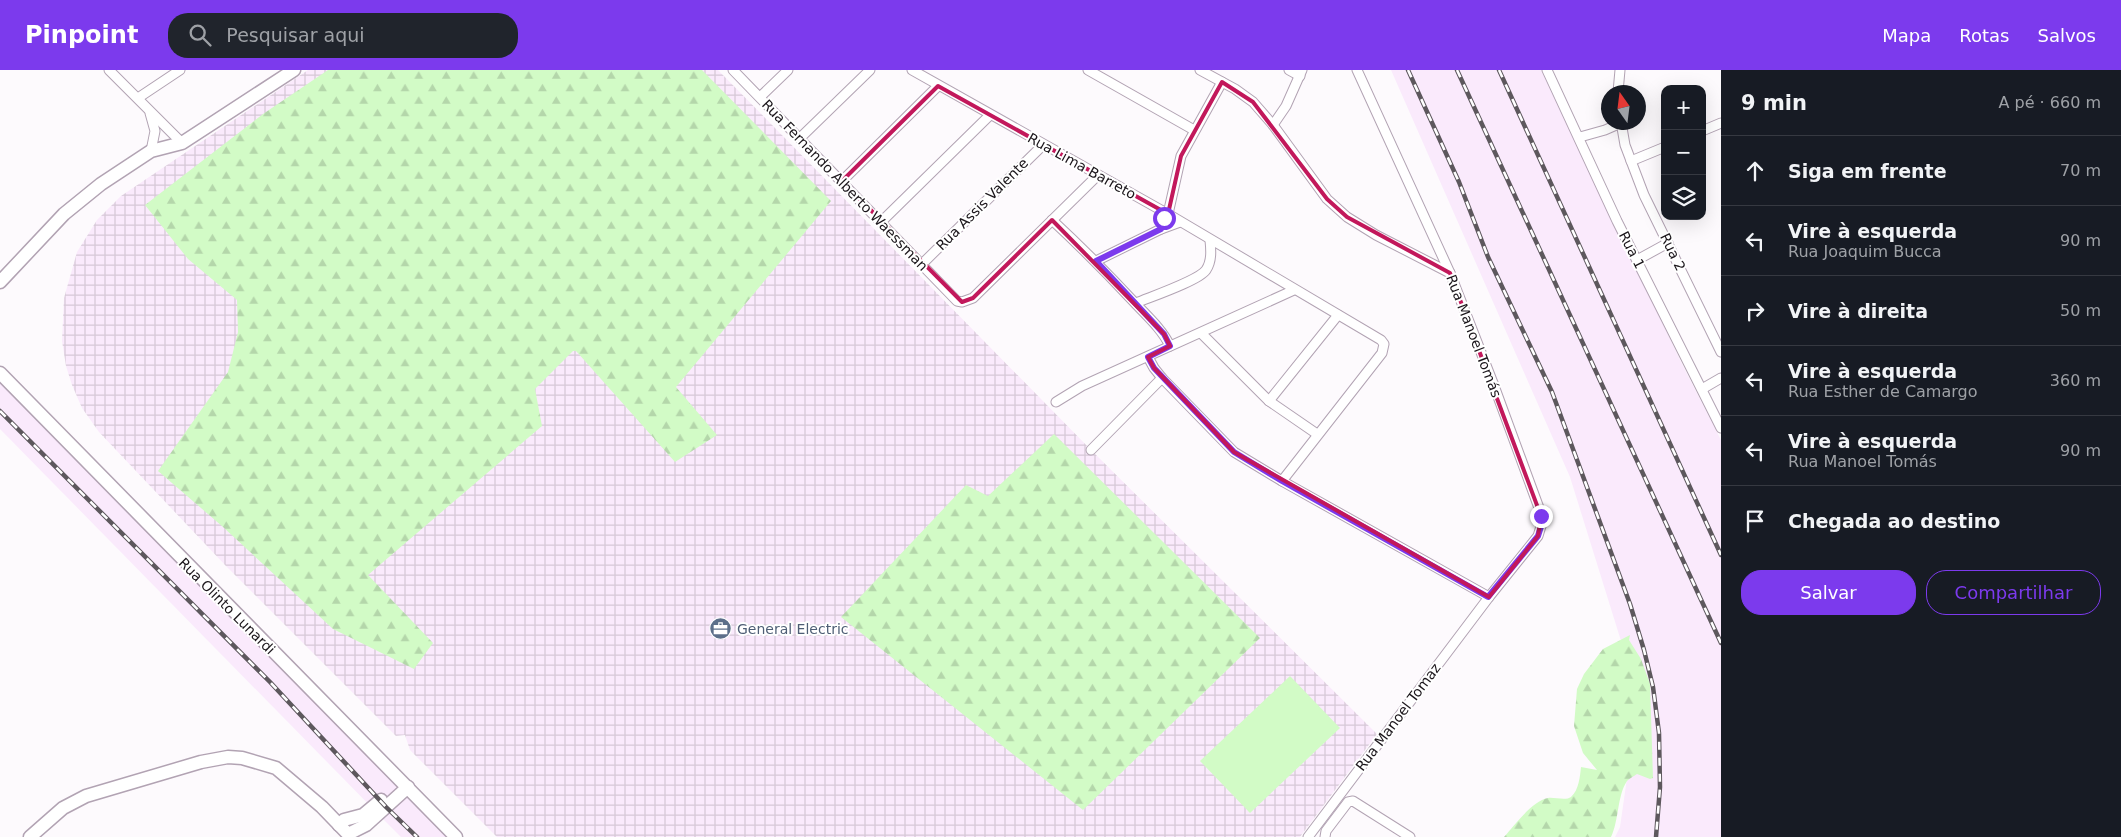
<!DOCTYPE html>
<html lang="pt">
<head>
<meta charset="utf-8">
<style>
	body { margin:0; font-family:"DejaVu Sans",sans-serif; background:#20242c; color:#f1f3f6 }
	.controls { position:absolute; right:15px; top:15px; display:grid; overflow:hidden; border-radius:10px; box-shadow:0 5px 20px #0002 }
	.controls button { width:45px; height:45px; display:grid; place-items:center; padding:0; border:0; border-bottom:1px solid #363941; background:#171b24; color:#f1f3f6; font:25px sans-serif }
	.compass { position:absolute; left:1601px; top:15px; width:45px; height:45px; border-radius:50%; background:#171b24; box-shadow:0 5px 20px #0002; rotate:346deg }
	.stop { position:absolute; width:15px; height:15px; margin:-11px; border:4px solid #7c3aed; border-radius:50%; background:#fff }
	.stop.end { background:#7c3aed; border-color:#fff; box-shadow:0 1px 5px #0008 }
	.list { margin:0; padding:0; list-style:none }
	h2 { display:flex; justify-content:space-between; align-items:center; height:65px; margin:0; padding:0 20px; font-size:21px }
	h2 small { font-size:16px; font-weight:400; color:#9ea1a6 }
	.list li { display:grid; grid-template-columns:32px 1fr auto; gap:15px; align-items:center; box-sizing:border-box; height:70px; padding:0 20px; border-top:1px solid #363941 }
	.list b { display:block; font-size:19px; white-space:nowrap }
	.list p { margin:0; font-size:16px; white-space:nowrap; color:#9ea1a6 }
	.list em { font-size:16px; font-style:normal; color:#9ea1a6 }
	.actions { display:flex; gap:10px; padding:15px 20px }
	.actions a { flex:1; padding:11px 0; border:1px solid #7c3aed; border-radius:20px; text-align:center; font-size:18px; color:#7c3aed }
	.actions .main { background:#7c3aed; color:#fff }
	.icon { flex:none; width:28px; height:28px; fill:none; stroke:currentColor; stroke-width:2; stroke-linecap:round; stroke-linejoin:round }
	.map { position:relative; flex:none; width:1721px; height:767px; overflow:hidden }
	header { display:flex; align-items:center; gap:30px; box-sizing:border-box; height:70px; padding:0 25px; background:#7c3aed; color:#fff }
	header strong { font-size:24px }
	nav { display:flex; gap:28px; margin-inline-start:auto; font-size:18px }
	.search { width:350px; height:45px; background:#20242c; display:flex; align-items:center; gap:12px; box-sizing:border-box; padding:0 18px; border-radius:20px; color:#9ea1a6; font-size:19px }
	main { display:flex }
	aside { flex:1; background:#171b24 }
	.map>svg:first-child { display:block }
</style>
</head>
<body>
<header>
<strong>Pinpoint</strong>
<div class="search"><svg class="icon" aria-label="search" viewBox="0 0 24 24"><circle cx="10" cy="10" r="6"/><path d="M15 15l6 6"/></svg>Pesquisar aqui</div>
<nav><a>Mapa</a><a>Rotas</a><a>Salvos</a></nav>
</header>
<main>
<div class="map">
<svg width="1721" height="767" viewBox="0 0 1721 767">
	<defs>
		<pattern id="industrial-grid" width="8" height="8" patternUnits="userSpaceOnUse" patternTransform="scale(1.25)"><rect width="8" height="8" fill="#faeafc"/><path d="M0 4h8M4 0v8" fill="none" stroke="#d6c8d7"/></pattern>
		<pattern id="forest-firs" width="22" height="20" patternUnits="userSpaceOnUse" patternTransform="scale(1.25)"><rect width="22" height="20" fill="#d2fbc6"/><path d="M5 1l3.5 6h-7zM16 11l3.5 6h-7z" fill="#b4d6aa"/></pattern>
	</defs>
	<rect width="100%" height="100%" fill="#fdfafd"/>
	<path fill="url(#industrial-grid)" d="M308,0H718L1091,380L1377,664L1300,767H497L410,680L405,665L396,666L225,495L99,362L82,338L72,315L66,296L62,271L64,228L77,182L97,150L121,126Z"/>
	<g fill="#faeafc">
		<path d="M1391,0H1541L1683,296L1721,370V767H1615L1620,757L1627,708L1626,587L1570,407Z"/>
		<path d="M0,303L456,767H401L385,751L0,359Z"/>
	</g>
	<g fill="url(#forest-firs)">
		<path d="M328,0H702L831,131L676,317L717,365L675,392L576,281H573L535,319L542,356L368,505L433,573L414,599L333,559L223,457L158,401L228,302L238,262L237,230L188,189L145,135L263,44Z"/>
		<path d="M1054,364L1260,568L1083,740L841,547L966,415L988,426Z"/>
		<path d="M1630,565L1629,570L1641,589L1650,614L1653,708L1650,709L1637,704C1634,706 1629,709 1627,711C1617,726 1619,751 1611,767H1504C1515,755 1532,731 1548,728C1554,727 1566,731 1571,727C1579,720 1580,706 1581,697L1597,700L1583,683L1574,656L1577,619L1584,604L1603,579Z"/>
	</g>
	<path fill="#d2fbc6" d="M1290,606L1340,658L1250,743L1200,691Z"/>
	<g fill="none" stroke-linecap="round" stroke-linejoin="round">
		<defs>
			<g id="street">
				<path d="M109,0L182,73"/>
				<path d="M733,0L957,231L962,232L973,228L1098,105"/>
				<path d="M912,0L1168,144L1381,270L1384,274L1382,283L1282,411"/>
				<path d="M1088,0L1194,60"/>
				<path d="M1200,0L1235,19L1253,32L1273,55L1327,129L1347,147L1376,165L1450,203"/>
				<path d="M1289,0L1300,6"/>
				<path d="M1547,0L1617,151L1721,358"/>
				<path d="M1618,22L1620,0"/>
				<path d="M760,27L788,0"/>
				<path d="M138,28L180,0"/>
				<path d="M150,43L155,61L151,81"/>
				<path d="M1621,52L1625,75L1644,125L1721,282"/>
				<path d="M1273,55L1286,36L1302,0"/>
				<path d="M1702,61L1721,53"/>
				<path d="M1580,67L1605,60L1621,53"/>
				<path d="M800,68L870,0"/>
				<path d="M1631,91L1665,77"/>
				<path d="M842,111L938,16"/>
				<path d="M1052,150C1080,176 1107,203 1134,232C1147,246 1162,259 1170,276"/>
				<path d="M881,152L990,45"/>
				<path d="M1161,159L1168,144L1181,86L1222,12"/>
				<path d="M1637,190L1668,173"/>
				<path d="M1096,191L1161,159L1180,152"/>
				<path d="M922,194L1043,75"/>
				<path d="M1136,233C1150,227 1198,211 1206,200C1212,191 1211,180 1210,170"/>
				<path d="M1201,263L1269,331L1317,364"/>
				<path d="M1148,287L1154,298L1162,308L1234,382L1282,411L1489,527"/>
				<path d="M1702,319L1721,308"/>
				<path d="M1269,331L1338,245"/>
				<path d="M1056,332L1082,316L1294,220"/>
				<path d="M1091,380L1162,308"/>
				<path d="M1308,767L1489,527L1538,466L1542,453L1539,438L1493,313L1450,203L1357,0"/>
				<path d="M1325,767L1326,761L1348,732L1353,731L1410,767"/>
			</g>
			<g id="secondary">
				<path d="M0,212L64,144L101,114L151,81L182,73L294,0"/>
				<path d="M0,303L456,767"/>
				<path d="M339,755L344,750L363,745L381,730"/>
				<path d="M30,767L63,738L86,726L201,692L228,687L242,688L276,698L322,737L348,764L366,755L408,717"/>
			</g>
		</defs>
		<use href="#street" stroke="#b2a3b3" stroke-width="11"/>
		<use href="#secondary" stroke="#b2a3b3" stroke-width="15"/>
		<use href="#street" stroke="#fff" stroke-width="9"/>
		<use href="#secondary" stroke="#fff" stroke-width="12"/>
		<defs>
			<g id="rail">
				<path d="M1408,0L1459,112L1488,187L1552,322L1630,534L1644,580L1653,617L1659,663L1660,717L1656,767"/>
				<path d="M1457,0L1721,573"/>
				<path d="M1499,0L1721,485"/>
				<path d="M0,341L270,612L386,737L417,767"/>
			</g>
		</defs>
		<use href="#rail" stroke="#5d585d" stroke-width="4.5"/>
		<use href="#rail" stroke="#fff" stroke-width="2.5" stroke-dasharray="8" stroke-linecap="butt"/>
	</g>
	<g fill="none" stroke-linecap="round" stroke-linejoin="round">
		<path stroke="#7c3aed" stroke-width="6" d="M1164,148L1161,159L1096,191L1164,264L1170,276L1148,287L1154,298L1234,382L1282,411L1488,527L1538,466L1542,453L1541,446"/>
	</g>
	<path fill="none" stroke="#c2185b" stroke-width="4" stroke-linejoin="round" d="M1222,12L1253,32L1327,129L1347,147L1450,203L1541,446L1538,466L1489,527L1234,382L1154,298L1148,287L1170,276L1164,264L1052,150L973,228L962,232L842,111L938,16L1168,144L1181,86Z"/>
	<defs>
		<symbol id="office-disc" viewBox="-11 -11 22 22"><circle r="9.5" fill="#5c6f8a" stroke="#fff"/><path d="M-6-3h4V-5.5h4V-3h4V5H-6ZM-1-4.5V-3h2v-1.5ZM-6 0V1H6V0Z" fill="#fff"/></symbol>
	</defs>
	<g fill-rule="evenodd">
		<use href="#office-disc" x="708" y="546" width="25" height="25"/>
	</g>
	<g text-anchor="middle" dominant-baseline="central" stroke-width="4" stroke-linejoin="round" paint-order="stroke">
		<g font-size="14" fill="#1a151a" stroke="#fff">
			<text transform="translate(1082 96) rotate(29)">Rua Lima Barreto</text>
			<text transform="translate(845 115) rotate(46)">Rua Fernando Alberto Waessman</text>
			<text transform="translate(982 134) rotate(-45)">Rua Assis Valente</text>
			<text transform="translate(1632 180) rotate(63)">Rua 1</text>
			<text transform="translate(1673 182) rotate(64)">Rua 2</text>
			<text transform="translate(1474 266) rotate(69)">Rua Manoel Tomás</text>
			<text transform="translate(227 536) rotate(45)">Rua Olinto Lunardi</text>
			<text transform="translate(1398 647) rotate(-53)">Rua Manoel Tomaz</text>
		</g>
		<g font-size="14" fill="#4e5e75" stroke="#fff" text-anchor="start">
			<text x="737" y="559">General Electric</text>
		</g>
	</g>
</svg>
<div class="controls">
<button>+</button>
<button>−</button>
<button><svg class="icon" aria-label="layers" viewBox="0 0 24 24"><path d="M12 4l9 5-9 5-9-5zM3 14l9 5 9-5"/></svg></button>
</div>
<svg class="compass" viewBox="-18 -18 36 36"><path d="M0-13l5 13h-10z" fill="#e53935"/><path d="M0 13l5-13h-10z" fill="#9ea1a6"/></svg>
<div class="stop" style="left:1164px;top:148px"></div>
<div class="stop end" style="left:1541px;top:446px"></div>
</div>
<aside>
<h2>9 min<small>A pé · 660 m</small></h2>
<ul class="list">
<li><svg class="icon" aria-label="ahead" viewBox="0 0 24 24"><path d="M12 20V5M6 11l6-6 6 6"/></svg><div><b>Siga em frente</b></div><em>70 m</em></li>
<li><svg class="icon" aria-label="left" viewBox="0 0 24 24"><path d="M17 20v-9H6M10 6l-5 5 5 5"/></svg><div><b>Vire à esquerda</b><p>Rua Joaquim Bucca</p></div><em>90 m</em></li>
<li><svg class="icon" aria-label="right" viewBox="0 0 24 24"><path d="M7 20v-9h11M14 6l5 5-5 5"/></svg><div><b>Vire à direita</b></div><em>50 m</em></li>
<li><svg class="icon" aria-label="left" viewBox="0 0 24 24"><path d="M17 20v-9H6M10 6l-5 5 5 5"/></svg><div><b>Vire à esquerda</b><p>Rua Esther de Camargo</p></div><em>360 m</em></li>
<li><svg class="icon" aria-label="left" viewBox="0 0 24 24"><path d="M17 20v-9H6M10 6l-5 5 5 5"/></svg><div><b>Vire à esquerda</b><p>Rua Manoel Tomás</p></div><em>90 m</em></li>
<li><svg class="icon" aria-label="arrive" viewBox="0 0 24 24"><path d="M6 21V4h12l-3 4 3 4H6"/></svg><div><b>Chegada ao destino</b></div></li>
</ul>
<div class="actions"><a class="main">Salvar</a><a>Compartilhar</a></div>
</aside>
</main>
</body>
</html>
